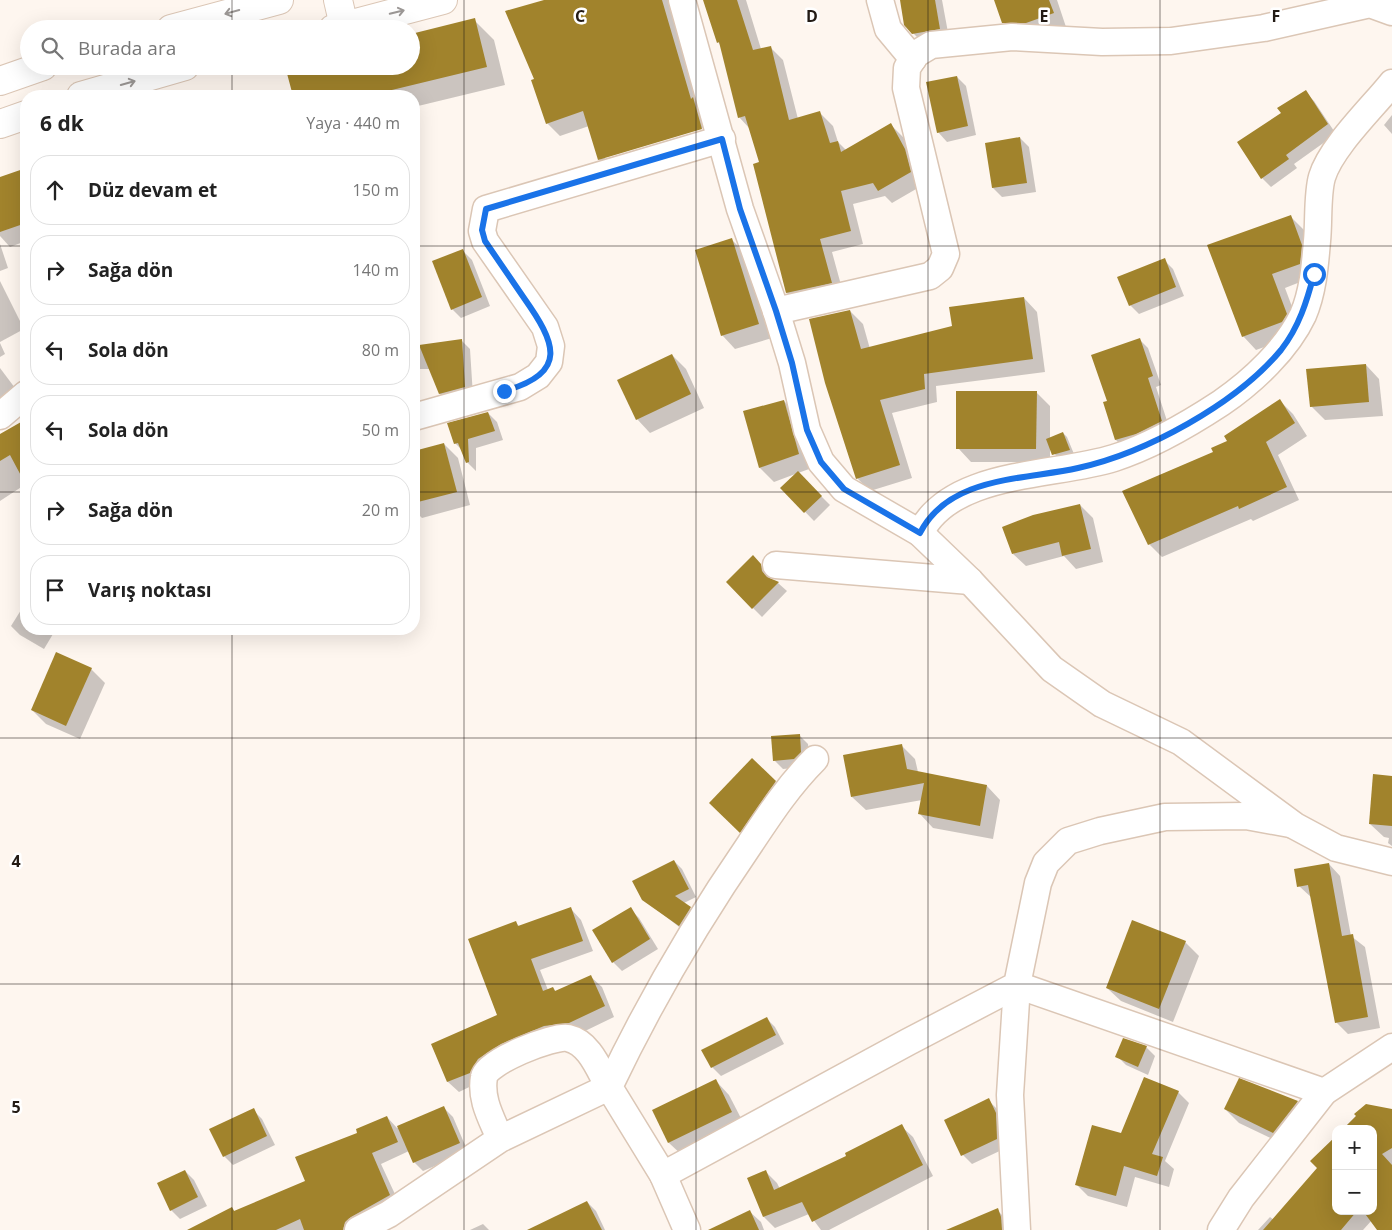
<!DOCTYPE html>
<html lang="tr">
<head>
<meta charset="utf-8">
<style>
	body { margin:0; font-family:"Open Sans",sans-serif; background:#f2f2f2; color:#222 }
	.controls { position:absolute; right:15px; bottom:15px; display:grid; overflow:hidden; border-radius:10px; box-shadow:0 5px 20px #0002 }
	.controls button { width:45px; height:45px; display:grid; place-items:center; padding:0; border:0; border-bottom:1px solid #e0e0e0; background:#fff; color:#222; font:25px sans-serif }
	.stop { position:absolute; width:15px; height:15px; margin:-11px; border:4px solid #1a73e8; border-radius:50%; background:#fff }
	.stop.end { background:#1a73e8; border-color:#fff; box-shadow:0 1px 5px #0008 }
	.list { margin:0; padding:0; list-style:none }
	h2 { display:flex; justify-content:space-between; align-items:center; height:65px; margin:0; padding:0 20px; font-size:21px }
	h2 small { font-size:16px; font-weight:400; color:#767676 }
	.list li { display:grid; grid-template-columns:32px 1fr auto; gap:15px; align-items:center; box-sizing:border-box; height:70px; margin:0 10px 10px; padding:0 10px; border:1px solid #e0e0e0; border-radius:20px }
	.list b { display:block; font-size:19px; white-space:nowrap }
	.list em { font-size:16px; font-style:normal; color:#767676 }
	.icon { flex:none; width:28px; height:28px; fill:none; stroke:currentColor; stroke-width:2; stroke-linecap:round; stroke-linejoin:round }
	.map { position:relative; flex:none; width:1392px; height:1230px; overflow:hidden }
	.search { position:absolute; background:#fff; box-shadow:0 5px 20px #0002; left:20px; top:20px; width:400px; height:55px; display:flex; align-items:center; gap:12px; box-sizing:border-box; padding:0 18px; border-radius:28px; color:#767676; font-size:19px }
	.panel { position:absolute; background:#fff; box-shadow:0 5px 20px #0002; left:20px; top:90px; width:400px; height:545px; border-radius:20px }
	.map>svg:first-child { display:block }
</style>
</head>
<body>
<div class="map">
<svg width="1392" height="1230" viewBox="0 0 1392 1230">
	<rect width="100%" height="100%" fill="#fef6ef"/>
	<g fill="#0003" fill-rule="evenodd">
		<path d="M548,0H669L701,107L714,142L612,172L599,159L589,126L560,136L547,123L536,80ZM708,126L709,129L605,159V157Z"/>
		<path d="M707,0H746L761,49L770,47L783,60L798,119L820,113L833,126L838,142L846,150L891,125L904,138L918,163L923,185L892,203L885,196L853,204L863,244L832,252L844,296L800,306L787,293L760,163L750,129L739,117L721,46L718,42Z"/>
		<path d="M901,0H942L949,38L922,42L913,33Z"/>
		<path d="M996,0H1057L1066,27L1017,36L1003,22Z"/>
		<path d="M475,21L494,40L505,85L414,107V96H294L287,66H411Z"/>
		<path d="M957,77L966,86L976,135L947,142L938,132Z"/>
		<path d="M1305,92L1314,101L1336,134L1294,164L1297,168L1271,187L1262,178L1239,142L1282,113Z"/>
		<path d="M1392,115V134L1384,125Z"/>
		<path d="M1020,138L1029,147L1036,192L1002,197L993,188L986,144Z"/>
		<path d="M26,169V241L10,247L0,236V179Z"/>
		<path d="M1290,216L1304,230L1315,259L1313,277L1285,288L1300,328L1295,336L1256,350L1243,336Z"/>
		<path d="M732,240L746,254L772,338L735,349L722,335Z"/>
		<path d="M0,244L8,268L0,271Z"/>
		<path d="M463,251L472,260L490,306L461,318L452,309Z"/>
		<path d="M1164,260L1173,269L1184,296L1139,314L1130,305Z"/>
		<path d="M0,281L24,329L0,342Z"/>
		<path d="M1024,298L1037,312L1045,372L936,386L937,402L892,413L912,478L870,491L857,478L850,311L863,324L870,349L953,327Z"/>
		<path d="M1139,339L1148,348L1161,385L1156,387L1170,430L1125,449L1116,440L1109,402Z"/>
		<path d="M461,340L470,349L473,396L449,403L440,394L430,369H414V347Z"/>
		<path d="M0,343L5,354L0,357Z"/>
		<path d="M672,355L686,369L704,408L650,433L637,419Z"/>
		<path d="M1366,365L1379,379L1383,416L1325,420L1311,406Z"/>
		<path d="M0,368L21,396L0,412Z"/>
		<path d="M1036,392L1050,406V438L1063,433L1067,437L1074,454L1058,459L1050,446V462H971L958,448Z"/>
		<path d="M784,401L798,415L812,468L798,473L830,505L814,521L782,488L798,473L774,482L760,468L745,412Z"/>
		<path d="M1280,401L1293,414L1307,436L1278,455L1299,500L1253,521L1251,519L1162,557L1149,544L1214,452Z"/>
		<path d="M488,413L497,422L503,440L476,448V471L467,462L462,450L455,443Z"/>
		<path d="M26,421V484L0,501V435Z"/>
		<path d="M444,444L458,458L470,505L422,518L414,510V452Z"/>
		<path d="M1080,505L1093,518L1103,562L1076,569L1064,556L1026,566L1013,554Z"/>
		<path d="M753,557L770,574L771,580L778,583L787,591L762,617L727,582Z"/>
		<path d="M26,602V629H56L44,649L20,635L11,626Z"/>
		<path d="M91,669L105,683L80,739L46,724L32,710Z"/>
		<path d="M799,735L808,744L810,761L804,767L783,769L774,760Z"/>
		<path d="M901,745L915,759L918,772L987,786L1000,800L993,839L933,828L920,814L922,800L866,810L852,797Z"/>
		<path d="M752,760L789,795L754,845L711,802Z"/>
		<path d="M1392,777V846L1388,843L1389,838L1384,837L1370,824Z"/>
		<path d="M674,861L682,869L696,897L684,903L698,915L687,933L643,899Z"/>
		<path d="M1329,864L1340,876L1351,936L1365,947L1380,1028L1348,1034L1336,1022L1312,898L1299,886Z"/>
		<path d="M571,909L581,920L593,951L540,970L548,990L553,988L556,992L591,977L602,987L614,1017L459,1092L448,1082L432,1045L499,1016L515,922L520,927Z"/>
		<path d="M630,909L639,918L658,949L622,971L613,962Z"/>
		<path d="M1185,942L1199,956L1173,1022L1121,1001L1107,988Z"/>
		<path d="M766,1018L775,1027L784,1044L721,1076L712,1067Z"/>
		<path d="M1146,1047L1155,1056L1148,1075L1126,1065L1117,1056Z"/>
		<path d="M1240,1080L1297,1102L1311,1116L1287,1146L1239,1123L1225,1109Z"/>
		<path d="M716,1081L729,1095L745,1126L683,1156L669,1143L654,1111Z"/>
		<path d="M1178,1092L1189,1103L1165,1161L1174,1169L1169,1187L1135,1177L1127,1207L1088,1196L1077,1185L1122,1135Z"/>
		<path d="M988,1100L997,1109L1004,1123L1006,1148L972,1164L963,1155L945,1120Z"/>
		<path d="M1366,1106L1392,1110V1230H1379L1372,1220L1363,1230H1258L1270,1217L1274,1220L1319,1168L1336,1137V1211H1373V1129H1343Z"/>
		<path d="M444,1108L453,1117L468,1152L423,1171L414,1162L409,1151L381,1164L400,1205L357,1230H199L232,1208L235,1212L307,1181L359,1133L387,1117L397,1128Z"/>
		<path d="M253,1110L262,1119L275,1145L233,1165L224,1156Z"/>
		<path d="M901,1126L913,1137L933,1176L829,1230H821L809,1214L775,1228L764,1217L766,1172L777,1183L780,1189L848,1156Z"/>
		<path d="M185,1171L194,1180L207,1206L180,1219L171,1210Z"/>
		<path d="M587,1202L596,1211L605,1230H550Z"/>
		<path d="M997,1210L1006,1219L1009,1230H952Z"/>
		<path d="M750,1212L761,1222L764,1230H711Z"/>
		<path d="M483,1224L489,1230H470Z"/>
	</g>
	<g fill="#a1832c">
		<path d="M544,0H662L691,99L693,97L702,129L598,160L583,111L546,124L531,80L534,79L505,11Z"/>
		<path d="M703,0H737L753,50L771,46L789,120L820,111L830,143L838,141L841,152L891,123L905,149L911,172L878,191L873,183L841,191L851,231L820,239L832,283L786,293L753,164L759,162L745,116L738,118L719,42L717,43Z"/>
		<path d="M900,0H935L940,29L912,34L904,25Z"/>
		<path d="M994,0H1049L1054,13L1026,23H1002Z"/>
		<path d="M475,18L487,67L367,96H293L285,66H411V34Z"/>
		<path d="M957,76L968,126L937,133L926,82Z"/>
		<path d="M1306,90L1328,124L1286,155L1289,159L1261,179L1237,142L1281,113L1277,108Z"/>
		<path d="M1020,137L1027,183L992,188L985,143Z"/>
		<path d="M26,168V223L0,232V177Z"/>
		<path d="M1291,215L1302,245L1300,264L1272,274L1287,314L1282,322L1242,337L1207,245Z"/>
		<path d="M732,238L759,324L721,336L695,250Z"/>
		<path d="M463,249L482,297L451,310L432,261Z"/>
		<path d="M1165,258L1176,287L1129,306L1117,277Z"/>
		<path d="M1024,297L1033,359L924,374L925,389L880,400L900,465L856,479L825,383L809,319L850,310L861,349L952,326L949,307Z"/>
		<path d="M1140,338L1153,376L1148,378L1162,421L1136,434L1115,440L1103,402L1107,401L1091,355Z"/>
		<path d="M462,339L465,387L439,394L419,345Z"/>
		<path d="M672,354L691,394L636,420L617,380Z"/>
		<path d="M1366,364L1369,402L1310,407L1306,369Z"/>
		<path d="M956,391H1037L1036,449H956Z"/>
		<path d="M1280,399L1295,423L1266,442L1287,487L1239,509L1238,506L1148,545L1122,491L1213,452L1211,448L1227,441L1224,436Z"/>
		<path d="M784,400L799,454L759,468L743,411Z"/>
		<path d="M488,412L495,431L468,439L469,462L466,463L458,443L454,444L447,423Z"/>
		<path d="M21,422L26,432V485L10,455L0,461V434Z"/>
		<path d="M1063,432L1070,450L1052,455L1046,439Z"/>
		<path d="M444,443L457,492L414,503V451Z"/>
		<path d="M798,471L822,496L804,513L780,488Z"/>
		<path d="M1080,504L1091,549L1062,556L1059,542L1012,554L1002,527L1033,515Z"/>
		<path d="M753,555L761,564L762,571L767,577L779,582L752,609L726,582Z"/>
		<path d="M56,652L92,668L66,726L31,710Z"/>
		<path d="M800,734L801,752L794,759L773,761L771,736Z"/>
		<path d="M902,744L907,769L987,785L980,826L918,814L924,783L851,797L843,755Z"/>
		<path d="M752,758L776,781L740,833L709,803Z"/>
		<path d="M1373,774L1392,776V826L1369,824Z"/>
		<path d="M674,860L689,889L675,896L691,907L679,926L642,900L632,881Z"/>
		<path d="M1329,863L1342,936L1353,934L1368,1017L1335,1023L1308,885L1297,887L1294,869Z"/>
		<path d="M571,907L583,941L531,959L543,991L553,987L555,991L591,975L605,1006L569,1023L544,1026L501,1044L478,1059L470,1073L447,1082L431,1044L497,1015L468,939L516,921L518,926Z"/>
		<path d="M631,907L650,939L612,963L592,930Z"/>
		<path d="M1132,920L1186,941L1159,1009L1106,988Z"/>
		<path d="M767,1017L776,1035L711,1068L701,1050Z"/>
		<path d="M1123,1038L1147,1046L1138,1067L1115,1057Z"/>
		<path d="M1144,1077L1179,1091L1152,1154L1163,1157L1157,1176L1124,1166L1116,1196L1075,1185L1092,1125L1121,1133Z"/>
		<path d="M1239,1078L1298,1101L1273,1133L1224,1109Z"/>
		<path d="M716,1079L732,1112L668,1143L652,1110Z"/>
		<path d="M989,1098L996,1113L997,1139L961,1156L944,1120Z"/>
		<path d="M1366,1104L1392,1109V1148L1382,1154L1392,1165V1230H1377L1363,1211H1373V1129H1343L1356,1116L1354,1114Z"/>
		<path d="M444,1106L460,1143L413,1163L397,1126Z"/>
		<path d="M254,1108L267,1136L223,1157L209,1129Z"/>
		<path d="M387,1116L398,1142L372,1153L390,1195L351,1217L345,1222L343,1230H304L300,1219L276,1230H187L232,1207L234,1211L305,1181L295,1157L357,1133L356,1129Z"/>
		<path d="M902,1124L923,1165L812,1222L802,1202L763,1217L747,1178L766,1170L774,1190L846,1156L845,1153Z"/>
		<path d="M1336,1136V1211H1357L1341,1230H1263L1317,1168L1310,1161Z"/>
		<path d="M185,1170L198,1197L170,1211L157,1183Z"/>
		<path d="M587,1201L602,1230H527Z"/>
		<path d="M998,1208L1001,1217L1002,1230H946Z"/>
		<path d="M750,1210L759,1230H708Z"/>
	</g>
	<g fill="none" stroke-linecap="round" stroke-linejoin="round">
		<defs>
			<g id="minor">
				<path d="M682,0L740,209L776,311L792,363L807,430L821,462L844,489L920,533L970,581L1052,669L1102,704L1181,742L1295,826L1336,848L1392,862"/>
				<path d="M880,0L888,29L913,59"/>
				<path d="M776,311L930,276L940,268L946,254L906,88L907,68L916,54L931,45L1012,37L1102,42L1171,41L1264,28L1370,4L1392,12"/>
				<path d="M0,416L26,394"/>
				<path d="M414,417L520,387L538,376L549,362L551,346L545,327L485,241L482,231L486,209L722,139"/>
				<path d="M920,533C952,470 1054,477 1114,458C1152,446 1189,424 1221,403C1253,381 1287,349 1303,315C1313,292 1315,265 1317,241C1319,222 1317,194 1322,177C1331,147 1372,108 1392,83"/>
				<path d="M776,565L970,581"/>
				<path d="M663,1175L908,1042L1017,985L1038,883L1046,863L1068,841L1100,831L1165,817L1246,816L1290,824"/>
				<path d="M358,1230L389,1214L500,1139L609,1087C599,1070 590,1043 568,1038C553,1035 486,1062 484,1077C480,1100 492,1119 500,1139"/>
				<path d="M687,1230L663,1175L609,1087C649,1003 697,921 750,844C770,814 789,785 815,759"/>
				<path d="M1017,1230L1010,1095L1017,985L1324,1092"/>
				<path d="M1221,1230L1241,1198L1324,1092L1392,1047"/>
			</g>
			<g id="trunk">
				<path d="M338,0L344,26"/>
				<path d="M171,29L279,0"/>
				<path d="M333,29L443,0"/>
				<path d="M0,81L43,66"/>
				<path d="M81,96L185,66"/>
				<path d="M0,124L26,115"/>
			</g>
		</defs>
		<use href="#minor" stroke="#dbc6b5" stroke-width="29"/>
		<use href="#trunk" stroke="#dbc6b5" stroke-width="30"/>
		<use href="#minor" stroke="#fff" stroke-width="26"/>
		<use href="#trunk" stroke="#fff" stroke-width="28"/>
	</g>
	<defs><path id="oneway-shaft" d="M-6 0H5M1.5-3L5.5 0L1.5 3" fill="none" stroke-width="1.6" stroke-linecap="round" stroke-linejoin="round" transform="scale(1.25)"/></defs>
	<g stroke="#9c9896">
		<use href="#oneway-shaft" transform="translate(232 12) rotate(165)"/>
		<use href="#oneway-shaft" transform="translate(397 12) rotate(-14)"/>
		<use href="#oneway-shaft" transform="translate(128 83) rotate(-16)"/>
	</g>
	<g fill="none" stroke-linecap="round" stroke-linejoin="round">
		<path stroke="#1a73e8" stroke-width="6" d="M504,391C570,373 555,342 524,298C511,279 498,260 485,241L482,230L486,209L722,139L740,209L776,311L792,363L807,430L821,462L844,489L920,533C949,476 1024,480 1078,468C1146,453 1236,404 1281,350C1299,327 1307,301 1314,274"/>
	</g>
	<path fill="none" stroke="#231b15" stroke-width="1" stroke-opacity="0.55" d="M232,0V29M464,0V1230M696,0V1230M928,0V1230M1160,0V1230M232,66V96M0,246H26M414,246H1392M0,492H26M414,492H1392M232,629V1230M0,738H1392M0,984H1392"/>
	<g font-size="16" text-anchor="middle" font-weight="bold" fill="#231b15" stroke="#fff" stroke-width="5" stroke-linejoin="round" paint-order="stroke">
		<text x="580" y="22">C</text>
		<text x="812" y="22">D</text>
		<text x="1044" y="22">E</text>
		<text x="1276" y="22">F</text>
		<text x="16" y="867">4</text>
		<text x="16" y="1113">5</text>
	</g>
</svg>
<div class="controls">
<button>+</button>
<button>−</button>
</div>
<div class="stop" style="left:1314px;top:274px"></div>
<div class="stop end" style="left:504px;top:391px"></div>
<div class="search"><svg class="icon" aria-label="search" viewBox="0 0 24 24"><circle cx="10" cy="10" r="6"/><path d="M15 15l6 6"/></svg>Burada ara</div>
<section class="panel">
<h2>6 dk<small>Yaya · 440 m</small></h2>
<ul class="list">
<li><svg class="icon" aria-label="ahead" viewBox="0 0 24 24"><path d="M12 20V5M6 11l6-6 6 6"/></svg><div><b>Düz devam et</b></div><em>150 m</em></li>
<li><svg class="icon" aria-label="right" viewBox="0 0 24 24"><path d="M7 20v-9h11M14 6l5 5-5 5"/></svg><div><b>Sağa dön</b></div><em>140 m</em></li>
<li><svg class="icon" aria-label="left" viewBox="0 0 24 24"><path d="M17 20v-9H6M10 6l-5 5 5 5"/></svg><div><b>Sola dön</b></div><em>80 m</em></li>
<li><svg class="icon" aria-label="left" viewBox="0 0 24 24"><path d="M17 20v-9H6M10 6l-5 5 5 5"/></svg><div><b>Sola dön</b></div><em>50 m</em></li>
<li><svg class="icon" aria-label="right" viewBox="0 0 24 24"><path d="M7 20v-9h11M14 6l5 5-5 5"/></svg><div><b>Sağa dön</b></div><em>20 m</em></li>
<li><svg class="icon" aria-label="arrive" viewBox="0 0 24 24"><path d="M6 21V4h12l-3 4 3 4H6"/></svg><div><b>Varış noktası</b></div></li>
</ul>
</section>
</div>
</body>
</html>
